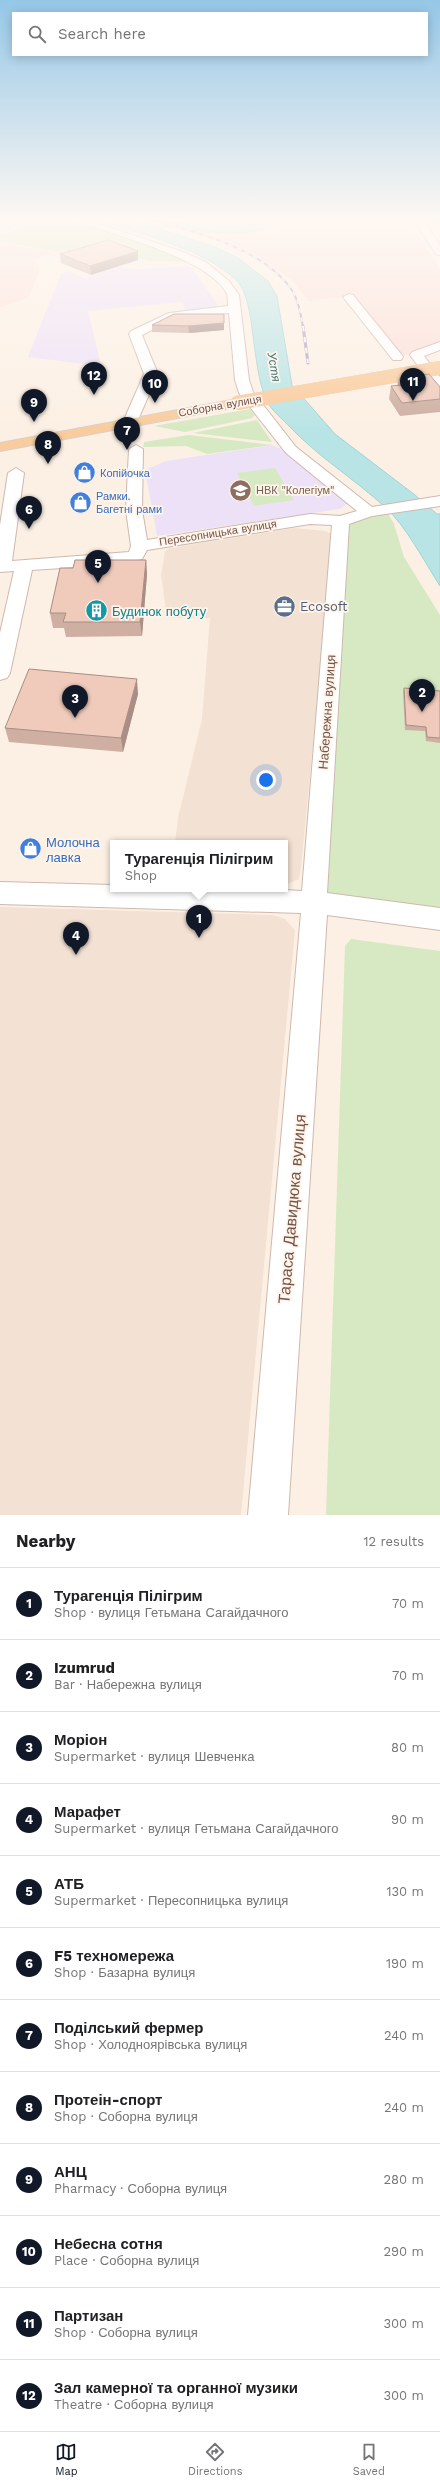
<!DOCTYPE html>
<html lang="en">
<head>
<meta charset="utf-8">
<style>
	body { margin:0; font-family:"Work Sans",sans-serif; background:#f2f2f2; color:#202124 }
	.you { position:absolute; left:266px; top:780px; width:14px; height:14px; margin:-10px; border:3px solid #fff; border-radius:50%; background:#1a73e8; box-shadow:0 0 0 6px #1a73e833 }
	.badge { display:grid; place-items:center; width:26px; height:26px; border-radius:50%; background:#111827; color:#fff; font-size:13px; font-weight:700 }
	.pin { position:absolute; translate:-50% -33px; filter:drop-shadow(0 1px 2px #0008) }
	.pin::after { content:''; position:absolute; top:21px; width:14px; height:12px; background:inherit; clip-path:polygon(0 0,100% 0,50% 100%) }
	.popup { position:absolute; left:110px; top:840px; width:178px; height:52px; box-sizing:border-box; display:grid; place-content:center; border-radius:0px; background:#fff; filter:drop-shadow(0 1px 3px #0005); font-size:13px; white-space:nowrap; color:#757577 }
	.popup b { font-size:15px; color:#202124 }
	.popup::after { content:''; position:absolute; left:50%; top:100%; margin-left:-8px; border:8px solid transparent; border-top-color:#fff }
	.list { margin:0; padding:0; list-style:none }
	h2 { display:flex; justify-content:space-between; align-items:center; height:52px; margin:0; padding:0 16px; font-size:17px }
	h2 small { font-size:13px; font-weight:400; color:#757577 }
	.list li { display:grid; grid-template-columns:26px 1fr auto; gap:12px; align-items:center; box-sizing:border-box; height:72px; padding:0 16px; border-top:1px solid #e0e0e0 }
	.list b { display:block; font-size:15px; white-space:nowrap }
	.list p { margin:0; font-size:13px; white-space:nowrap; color:#757577 }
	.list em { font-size:13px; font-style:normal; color:#757577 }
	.icon { flex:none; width:22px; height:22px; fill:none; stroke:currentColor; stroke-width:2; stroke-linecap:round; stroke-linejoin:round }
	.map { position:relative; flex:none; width:440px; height:1515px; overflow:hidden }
	.search { position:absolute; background:#fff; box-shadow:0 2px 10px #0003; left:12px; right:12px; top:12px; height:44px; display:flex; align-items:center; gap:10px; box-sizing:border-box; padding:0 14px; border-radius:0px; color:#757577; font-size:15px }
	.sheet { height:916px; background:#fff }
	nav { display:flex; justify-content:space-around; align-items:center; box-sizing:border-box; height:56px; border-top:1px solid #e0e0e0; background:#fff; font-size:11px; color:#757577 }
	nav a { display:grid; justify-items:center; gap:2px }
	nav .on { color:#111827 }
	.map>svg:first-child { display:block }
</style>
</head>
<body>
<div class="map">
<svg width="440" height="1515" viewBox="0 0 440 1515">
	<rect width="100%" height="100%" fill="#fcf0e4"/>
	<g fill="#f3e1d3">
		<path d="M294,528L326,531L331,534L332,551L301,867L299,879L285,885V843H175L178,818L202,719L210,618H167L161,575L165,551L170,548Z"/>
		<path d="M0,907L272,915L285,919L295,930L241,1515H0Z"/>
	</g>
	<g fill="#fcdfd8">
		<path d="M272,217H406L440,268V342L412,354L399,356L344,297L308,301L293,281L259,257L202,233L231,236L279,226L276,219Z"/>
		<path d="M0,243L54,252L32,261L38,263L40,270L28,298L0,307Z"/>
	</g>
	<g fill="#ede1f8">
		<path d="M187,266L191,267L220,308L185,310L182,302L88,311L101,366L28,357L61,274L68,271L84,278L117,267L140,269Z"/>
		<path d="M272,445L281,449L348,503L340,509L157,536L145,470L166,461Z"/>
	</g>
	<g fill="#d7e9c3">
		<path d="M0,217H34L21,225L0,233Z"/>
		<path d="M39,217H71L196,262L149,261L109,246L78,254L65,250L60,252L0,242V236L30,224Z"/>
		<path d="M143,217H272L276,219L279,226C226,243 194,232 143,217Z"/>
		<path d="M250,409L255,415L252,418L185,432L154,426Z"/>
		<path d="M257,420L272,442L193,433Z"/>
		<path d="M189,435L272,445L207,454L186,446L143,447L144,442Z"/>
		<path d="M275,468L294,500L254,506L237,473Z"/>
		<path d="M386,510L394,524L404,557L440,615V919L314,902L341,521Z"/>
		<path d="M351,939L440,951V1515H326L345,946Z"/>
	</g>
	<path fill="#b9e4e5" stroke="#a0d4d6" d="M89,217H121L151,226L172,221L168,218L169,217H265L270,224L261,230L236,233L207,232L178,223L160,229L215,247L238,258L268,281L277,296L292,385L335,434L415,495L437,514H440V586C424,561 406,526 385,507C353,478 317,456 288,425C282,419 274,412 269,405C250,372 257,301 237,281C203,247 134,233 89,217Z"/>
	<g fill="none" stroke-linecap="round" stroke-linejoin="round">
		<defs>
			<g id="minor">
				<path d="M67,217H79L186,253L207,263L229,281L239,295L249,380L253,392L296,447L372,507L440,496V506L372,516L349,524L327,893L440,908V930L327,915L288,1515H248L301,913L0,904V882L113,885V889H267L302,891L332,525L310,524L147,550L142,559L122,564L32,570L10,673L7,678L0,680V633L14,571L0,572V525L8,473L16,468L24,473L12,561L129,552L131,546L126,510L129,449L136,445L143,449L142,510L147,540L310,514L340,516L357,511L286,453L239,393L235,380L229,313L176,318L142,335L158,374L137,422L130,426L125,425L123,422L144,374L129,334L131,331L169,313L228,306C228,302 228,297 227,294C210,258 105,232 68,219Z"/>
				<path d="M412,217H420L440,245V255L436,254Z"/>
				<path d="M349,294L353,295L401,354L403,357L401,360H393L343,297Z"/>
				<path d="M440,342V350L424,356L440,377V390L435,389L410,355L412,352Z"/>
			</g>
			<path id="major" d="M237,399L244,403L242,406L0,451V443Z"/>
		</defs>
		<use href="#minor" stroke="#cfb8ae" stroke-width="2"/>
		<use href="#major" stroke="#d8cfcc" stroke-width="2"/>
		<use href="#minor" fill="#fff" fill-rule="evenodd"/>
		<use href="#major" fill="#f9cc9e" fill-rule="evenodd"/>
		<defs>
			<g id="rail-far1">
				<path d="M143,217C190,230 266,248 293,292C299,302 301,315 303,327"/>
				<path d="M433,217L440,226"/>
			</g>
			<path id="rail" d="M303,326L308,363"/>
		</defs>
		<use href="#rail-far1" stroke="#b1a3c5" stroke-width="2"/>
		<use href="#rail" stroke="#b1a3c5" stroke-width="3"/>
		<use href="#rail-far1" stroke="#fff4ea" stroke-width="1.5" stroke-dasharray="4.5" stroke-linecap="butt"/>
		<use href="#rail" stroke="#fff4ea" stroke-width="2" stroke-dasharray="5.5" stroke-linecap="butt"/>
		<defs>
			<path id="major-bridge" d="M237,403L440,368"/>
		</defs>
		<use href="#major-bridge" stroke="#d8cfcc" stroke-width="14" stroke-linecap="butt"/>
		<use href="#major-bridge" stroke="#f9cc9e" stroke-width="14"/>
	</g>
	<g fill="#ceafa2">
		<path d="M138,251V260L91,275L61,263L60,254Z"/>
		<path d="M174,314L224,330L189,333L152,332V325Z"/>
		<path d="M399,379L440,387V412L400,416L389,399L391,386H397Z"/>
		<path d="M146,560L147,574L142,636L66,637L64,628H53L50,613L73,568Z"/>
		<path d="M404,688L440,691V743L426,741L425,731L405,730L403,692Z"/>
		<path d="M138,694L123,752L9,742L5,728Z"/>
	</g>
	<g fill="#a88e84">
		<path d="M138,251V260L91,275L90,266Z"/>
		<path d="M224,323V330L189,333L188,326Z"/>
		<path d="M146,560L147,574L142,636L140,622Z"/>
		<path d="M137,679L138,694L123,752L121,738Z"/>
	</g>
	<g fill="#f0cbbc" stroke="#a88e84">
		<path d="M108,240L138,251L90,266L60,254Z"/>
		<path d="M174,314H224V323L188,326L152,325Z"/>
		<path d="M429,374L440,387V399L402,403L391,386L403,385L399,379Z"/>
		<path d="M75,560H146L140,622H63L66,613H50L60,568H73Z"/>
		<path d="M29,669L137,679L121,738L5,728Z"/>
		<path d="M404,688L440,691V738L427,737L426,727L406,725Z"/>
	</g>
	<linearGradient id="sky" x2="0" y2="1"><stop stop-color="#95c7e7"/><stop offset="0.51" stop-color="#fef8f3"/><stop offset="1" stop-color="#fef8f3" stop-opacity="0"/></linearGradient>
	<rect width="440" height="429" fill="url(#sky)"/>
	<defs>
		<symbol id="shop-disc" viewBox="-11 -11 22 22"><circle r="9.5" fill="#3f7fe0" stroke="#fff4ea"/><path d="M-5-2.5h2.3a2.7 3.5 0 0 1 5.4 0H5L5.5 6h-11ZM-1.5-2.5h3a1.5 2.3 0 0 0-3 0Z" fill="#fff"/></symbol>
		<symbol id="school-disc" viewBox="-11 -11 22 22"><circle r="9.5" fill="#8d6e63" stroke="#fff4ea"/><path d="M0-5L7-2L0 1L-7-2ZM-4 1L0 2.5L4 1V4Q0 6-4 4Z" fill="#fff"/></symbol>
		<symbol id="office-disc" viewBox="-11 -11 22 22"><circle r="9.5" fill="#5c6f8a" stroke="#fff4ea"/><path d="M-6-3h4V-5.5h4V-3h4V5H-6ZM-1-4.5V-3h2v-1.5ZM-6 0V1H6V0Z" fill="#fff"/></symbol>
		<symbol id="building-disc" viewBox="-11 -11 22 22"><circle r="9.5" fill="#0f9aa8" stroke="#fff4ea"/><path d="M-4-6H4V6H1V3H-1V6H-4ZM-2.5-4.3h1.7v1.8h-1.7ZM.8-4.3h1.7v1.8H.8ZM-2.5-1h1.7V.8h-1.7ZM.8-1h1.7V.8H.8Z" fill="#fff"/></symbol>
	</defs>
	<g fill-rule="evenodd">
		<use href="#shop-disc" x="72" y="460" width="25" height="25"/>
		<use href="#school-disc" x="228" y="478" width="25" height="25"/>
		<use href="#shop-disc" x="68" y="490" width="25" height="25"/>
		<use href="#office-disc" x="272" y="594" width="25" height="25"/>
		<use href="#building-disc" x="84" y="598" width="25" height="25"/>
		<use href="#shop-disc" x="18" y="836" width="25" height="25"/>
	</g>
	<g text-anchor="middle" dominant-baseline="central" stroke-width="3.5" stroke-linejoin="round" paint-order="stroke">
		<g font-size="11" fill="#74544a" stroke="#fff4ea">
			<text transform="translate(220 406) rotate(-10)">Соборна вулиця</text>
			<text transform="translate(218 533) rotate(-9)">Пересопницька вулиця</text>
		</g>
		<g font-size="11" fill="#366cbe" stroke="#fff4ea" text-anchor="start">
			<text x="100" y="473">Копійочка</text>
			<text x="96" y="496">Рамки.<tspan x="96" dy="13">Багетні рами</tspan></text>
		</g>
		<g font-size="11" fill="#785e54" stroke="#fff4ea" text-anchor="start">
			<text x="256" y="490">НВК "Колегіум"</text>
		</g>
		<g font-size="12" font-style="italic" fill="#3f7678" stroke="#fff4ea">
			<text transform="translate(274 367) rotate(80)">Устя</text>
		</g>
		<g font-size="13" fill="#4e5e75" stroke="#fff4ea" text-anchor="start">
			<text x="300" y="606">Ecosoft</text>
		</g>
		<g font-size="13" fill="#0d838f" stroke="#fff4ea" text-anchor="start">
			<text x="112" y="611">Будинок побуту</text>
		</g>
		<g font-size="13" fill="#74544a" stroke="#fff4ea">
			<text transform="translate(327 712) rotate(-86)">Набережна вулиця</text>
		</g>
		<g font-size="13" fill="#366cbe" stroke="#fff4ea" text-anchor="start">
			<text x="46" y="842">Молочна<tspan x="46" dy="15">лавка</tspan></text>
		</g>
		<g font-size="16" fill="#74544a" stroke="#fff4ea">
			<text transform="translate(292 1209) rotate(-85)">Тараса Давидюка вулиця</text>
		</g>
	</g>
</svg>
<div class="you"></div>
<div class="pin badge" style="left:199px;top:938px">1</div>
<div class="popup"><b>Турагенція Пілігрим</b>Shop</div>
<div class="pin badge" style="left:422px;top:712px">2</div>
<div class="pin badge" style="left:75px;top:718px">3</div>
<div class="pin badge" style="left:76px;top:955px">4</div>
<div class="pin badge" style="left:98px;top:583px">5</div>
<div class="pin badge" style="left:29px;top:529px">6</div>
<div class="pin badge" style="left:127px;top:450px">7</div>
<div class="pin badge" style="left:48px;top:464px">8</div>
<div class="pin badge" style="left:34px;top:422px">9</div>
<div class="pin badge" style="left:155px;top:403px">10</div>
<div class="pin badge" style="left:413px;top:401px">11</div>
<div class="pin badge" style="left:94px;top:395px">12</div>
<div class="search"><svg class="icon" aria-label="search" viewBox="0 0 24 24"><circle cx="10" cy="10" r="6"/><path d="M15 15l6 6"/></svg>Search here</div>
</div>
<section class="sheet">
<h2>Nearby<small>12 results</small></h2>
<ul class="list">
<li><span class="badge">1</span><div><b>Турагенція Пілігрим</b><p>Shop · вулиця Гетьмана Сагайдачного</p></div><em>70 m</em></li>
<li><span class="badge">2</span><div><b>Izumrud</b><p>Bar · Набережна вулиця</p></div><em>70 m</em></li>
<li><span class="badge">3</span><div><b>Моріон</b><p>Supermarket · вулиця Шевченка</p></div><em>80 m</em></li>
<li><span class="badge">4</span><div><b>Марафет</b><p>Supermarket · вулиця Гетьмана Сагайдачного</p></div><em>90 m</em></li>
<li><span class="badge">5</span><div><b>АТБ</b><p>Supermarket · Пересопницька вулиця</p></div><em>130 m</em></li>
<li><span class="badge">6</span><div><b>F5 техномережа</b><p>Shop · Базарна вулиця</p></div><em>190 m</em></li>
<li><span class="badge">7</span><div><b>Поділський фермер</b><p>Shop · Холодноярівська вулиця</p></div><em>240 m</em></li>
<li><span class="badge">8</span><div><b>Протеін-спорт</b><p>Shop · Соборна вулиця</p></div><em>240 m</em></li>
<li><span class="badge">9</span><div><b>АНЦ</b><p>Pharmacy · Соборна вулиця</p></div><em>280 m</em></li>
<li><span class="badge">10</span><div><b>Небесна сотня</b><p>Place · Соборна вулиця</p></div><em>290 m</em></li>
<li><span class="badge">11</span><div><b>Партизан</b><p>Shop · Соборна вулиця</p></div><em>300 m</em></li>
<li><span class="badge">12</span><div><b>Зал камерної та органної музики</b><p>Theatre · Соборна вулиця</p></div><em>300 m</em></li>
</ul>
</section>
<nav>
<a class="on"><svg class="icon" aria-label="map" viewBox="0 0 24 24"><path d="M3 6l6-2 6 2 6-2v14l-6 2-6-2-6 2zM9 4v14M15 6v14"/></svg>Map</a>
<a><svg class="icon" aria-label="directions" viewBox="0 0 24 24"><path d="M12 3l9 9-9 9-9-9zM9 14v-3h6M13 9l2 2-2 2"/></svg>Directions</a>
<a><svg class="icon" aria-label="saved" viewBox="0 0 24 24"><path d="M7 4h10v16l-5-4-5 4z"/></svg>Saved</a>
</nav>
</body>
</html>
